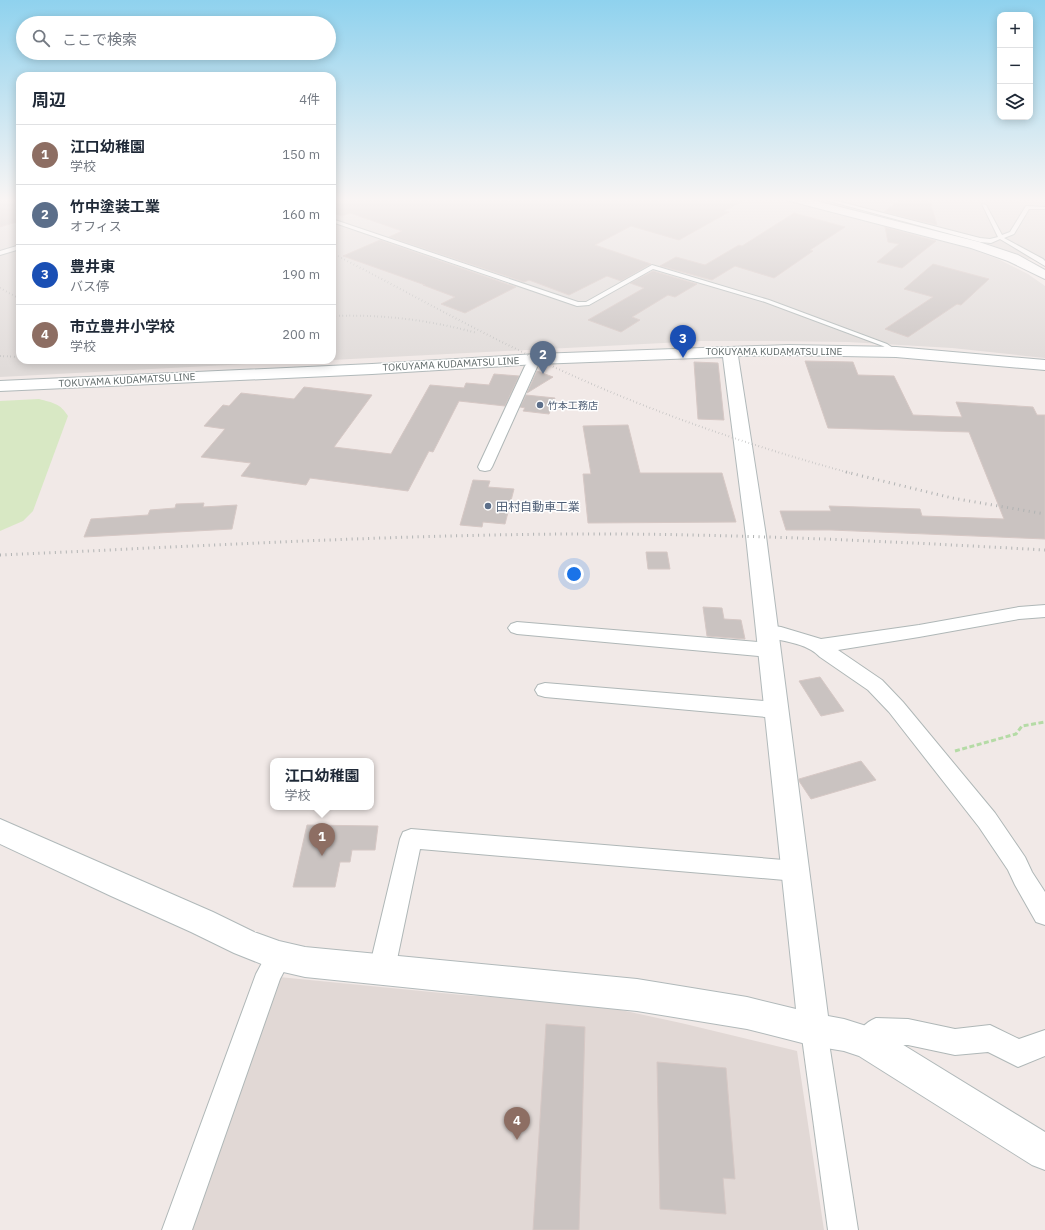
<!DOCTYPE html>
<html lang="ja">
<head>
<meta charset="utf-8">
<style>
	body { margin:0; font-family:"IBM Plex Sans","Noto Sans JP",sans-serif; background:#f2f2f3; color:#1f2937 }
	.controls { position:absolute; right:12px; top:12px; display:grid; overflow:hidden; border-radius:8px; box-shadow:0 2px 10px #0003 }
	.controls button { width:36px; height:36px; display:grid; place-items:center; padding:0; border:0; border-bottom:1px solid #e0e1e3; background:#fff; color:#1f2937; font:20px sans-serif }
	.you { position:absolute; left:574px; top:574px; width:14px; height:14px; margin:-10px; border:3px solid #fff; border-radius:50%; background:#1a73e8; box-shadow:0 0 0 6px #1a73e833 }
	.badge { display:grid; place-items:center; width:26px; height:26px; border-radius:50%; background:#ee3088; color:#fff; font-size:13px; font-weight:700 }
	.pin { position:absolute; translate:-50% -33px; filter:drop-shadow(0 1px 2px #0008) }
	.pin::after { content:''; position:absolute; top:21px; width:14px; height:12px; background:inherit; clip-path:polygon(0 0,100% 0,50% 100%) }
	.popup { position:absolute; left:270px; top:758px; width:104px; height:52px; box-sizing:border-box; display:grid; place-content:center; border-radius:8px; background:#fff; filter:drop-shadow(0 1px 3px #0005); font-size:13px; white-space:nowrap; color:#747a83 }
	.popup b { font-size:15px; color:#1f2937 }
	.popup::after { content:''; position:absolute; left:50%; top:100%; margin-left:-8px; border:8px solid transparent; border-top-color:#fff }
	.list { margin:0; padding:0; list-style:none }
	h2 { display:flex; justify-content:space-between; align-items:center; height:52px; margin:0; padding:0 16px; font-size:17px }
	h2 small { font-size:13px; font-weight:400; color:#747a83 }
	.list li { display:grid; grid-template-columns:26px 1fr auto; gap:12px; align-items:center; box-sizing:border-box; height:60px; padding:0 16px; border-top:1px solid #e0e1e3 }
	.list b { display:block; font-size:15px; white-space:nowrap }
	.list p { margin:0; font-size:13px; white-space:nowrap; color:#747a83 }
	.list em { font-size:13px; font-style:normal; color:#747a83 }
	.icon { flex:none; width:22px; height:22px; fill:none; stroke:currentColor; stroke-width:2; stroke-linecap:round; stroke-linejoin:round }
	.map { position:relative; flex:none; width:1045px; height:1230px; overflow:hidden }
	.search { position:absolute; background:#fff; box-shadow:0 2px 10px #0003; left:16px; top:16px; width:320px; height:44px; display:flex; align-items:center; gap:10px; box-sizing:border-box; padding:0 14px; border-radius:22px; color:#747a83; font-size:15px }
	.panel { position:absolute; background:#fff; box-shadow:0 2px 10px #0003; left:16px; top:72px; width:320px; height:292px; border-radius:12px }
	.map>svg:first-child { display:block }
</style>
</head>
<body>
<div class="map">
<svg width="1045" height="1230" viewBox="0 0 1045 1230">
	<rect width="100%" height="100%" fill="#f1e9e7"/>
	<g fill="#e0dbd9">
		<path d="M0,198H20V360H324L0,377Z"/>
		<path d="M332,198H777L968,248L998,259L1028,274L1045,286V358L952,348L848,342L770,341H702L332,360Z"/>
		<path d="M804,198H1045V261L1028,259L986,243Z"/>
	</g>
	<path fill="#e1d8d5" d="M279,977L462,995L593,1004L681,1023L797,1051L824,1230H192Z"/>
	<path fill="#d8e8c4" d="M39,399C53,403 60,403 68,416L33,511L23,521L0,531V401Z"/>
	<g fill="#cac3c1" stroke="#d6c8c5">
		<path d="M9,198H20V221L0,227V201Z"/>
		<path d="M332,198H748L724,211L729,212L679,240L631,226L595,245L651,264L621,281L607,276L569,295L529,280L524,282L389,237L402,231L350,213L342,216L332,213Z"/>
		<path d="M902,198H929L937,225L884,212Z"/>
		<path d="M794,213L845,227L810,250L813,251L774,278L735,266L712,280L660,266L676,257L705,265L739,245L742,246Z"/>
		<path d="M885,227L936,241L902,268L877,262L899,244L888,242Z"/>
		<path d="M380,240L516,287L465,313L441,304L455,297L423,285H425L343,256Z"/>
		<path d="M933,264L989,279L961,305L957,304L908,337L885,329L933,297L904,289Z"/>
		<path d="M653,271L697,284L675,297L668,295L632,317L640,320L621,332L588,320L644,288L630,283Z"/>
		<path d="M805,361L853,362L858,375L894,376L913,415L962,417L956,402L1033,407L1037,415H1045V539L831,530H786L780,511H831L829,506L920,509L922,516L1004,519L969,432L828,428Z"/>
		<path d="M694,362L718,363L724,420L698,419Z"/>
		<path d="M537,371L553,377L527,393Z"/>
		<path d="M494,374L519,376L505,406L459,401L433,452L429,451L408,491L310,478L306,485L241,476L251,463L201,457L225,429L204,426L223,405L229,406L241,393L294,399L304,387L372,395L334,447L391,454L430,385L464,388L466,383L489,385Z"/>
		<path d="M526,395L555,398L549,414L523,411L525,408L520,407Z"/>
		<path d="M628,425L640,473H722L736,522L588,523L583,474H591L583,426Z"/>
		<path d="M473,480L490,481L488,487L514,489L505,524L483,522L482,527L460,525Z"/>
		<path d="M204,503L203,507L237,505L232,529L84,537L91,519L148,515L150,510L175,508L176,504Z"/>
		<path d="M646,552H667L670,569H648Z"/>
		<path d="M703,607L722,608L724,619L741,620L745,639L707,636Z"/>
		<path d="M820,677L844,711L821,716L799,681Z"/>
		<path d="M861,761L876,780L811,799L799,781V779Z"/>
		<path d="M307,825L378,826L375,850H352L350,862H340L335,887H293Z"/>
		<path d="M546,1024L585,1027L579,1230H533Z"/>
		<path d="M657,1062L726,1068L735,1179L723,1178L726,1214L660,1209Z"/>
	</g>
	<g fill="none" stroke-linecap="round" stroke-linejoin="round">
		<defs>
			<g id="lane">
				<path d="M818,198H825L980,238L990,239L998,237L982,204L986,205L1002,235L1010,232L1026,206L1045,207V209H1029L1014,234L1004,238L1043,259L1045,261V266L1000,239L991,243L980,242Z"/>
				<path d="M332,219L578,302H586L652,265L769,300L887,344L899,352L894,353L883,346L765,302L653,269L589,305L577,306L332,222Z"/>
				<path d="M20,245V249L0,255V251Z"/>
			</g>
			<g id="street">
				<path d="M537,355L541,356L543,359L537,367L492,467L490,470L485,471L480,470L478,467L525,366L533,356Z"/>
				<path d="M1045,605V617L1019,619L919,637L838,650L882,680L903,702L995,813L1025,857L1032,872L1045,892V925L1036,922L1015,885L1008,870L979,827L889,712L868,690L820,657C806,642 780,641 761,636L758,631L761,626L767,625L781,627L821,639L919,625L1019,607Z"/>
				<path d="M517,622L770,643L777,645L779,650L777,655L770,657L517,634L511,632L508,628L511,624Z"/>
				<path d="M545,683L777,702L784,705L787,710L784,715L777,718L545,697L538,695L535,690L538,685Z"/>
				<path d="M411,829L796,861L804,864L808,871L804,878L796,881L420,849L395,969L391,978L382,981L373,978L369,969L400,839L403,832Z"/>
				<path d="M279,944L288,948L292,956L280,979L192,1230H162L256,974L270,948Z"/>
				<path d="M814,1017L823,1021L827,1030L858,1230H828L801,1030L805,1021Z"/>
				<path d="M876,1018L908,1019L955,1029L990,1025L1019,1039L1045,1030V1056L1018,1067L988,1052L955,1055L908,1045H882L876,1051L867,1055L858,1051L854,1042C859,1030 864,1023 876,1018Z"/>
			</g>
			<g id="secondary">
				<path d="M784,198H804L979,242L1018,255L1045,270V279L1008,261L971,248L786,200Z"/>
				<path d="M788,345L896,347L1045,360V370L896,357L788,355L738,356L766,536L828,1016L844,1019L879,1030L1045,1132V1170L1032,1165L859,1056L844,1051L814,1046L747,1029L637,1011L305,977L279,971L234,953L191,932L111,896L0,844V819L213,912L254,932L279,941L305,947L637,979L747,997L796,1009L746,536L723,357L537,364L372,374L0,391V381L372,364L537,354Z"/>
			</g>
		</defs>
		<use href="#lane" stroke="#afb7b7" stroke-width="2"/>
		<use href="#street" stroke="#afb7b7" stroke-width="2"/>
		<use href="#secondary" stroke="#b1b9ba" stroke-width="2"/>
		<path stroke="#b5dba6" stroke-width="3" stroke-dasharray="5 2.5" stroke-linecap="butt" d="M955,751L1016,734L1022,726L1045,722"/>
		<use href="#lane" fill="#fff" fill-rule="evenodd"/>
		<use href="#street" fill="#fff" fill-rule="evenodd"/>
		<use href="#secondary" fill="#fff" fill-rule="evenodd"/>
		<g stroke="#b1b3b3" stroke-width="2" stroke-dasharray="0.5 3" stroke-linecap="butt">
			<path d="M332,253C400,288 467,326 537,359C637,407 743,444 850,473"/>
			<path d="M0,288L20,299"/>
			<path d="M332,316C382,314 429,320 477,333"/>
			<path d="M0,356L20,357"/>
		</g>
		<g stroke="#b1b3b3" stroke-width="3" stroke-dasharray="1 4.5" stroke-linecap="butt">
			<path d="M846,472L952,498L1045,514"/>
			<path d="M0,555C206,546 413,533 620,534C762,535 903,542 1045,550"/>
		</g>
	</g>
	<linearGradient id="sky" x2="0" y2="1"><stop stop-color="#8fd2ee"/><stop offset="0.54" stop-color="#f9f5f4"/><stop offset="1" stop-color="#f9f5f4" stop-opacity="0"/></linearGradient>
	<rect width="1045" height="370" fill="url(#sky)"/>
	<g fill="#5c6f8a" stroke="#fff" stroke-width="1.5">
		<circle cx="540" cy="405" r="4"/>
		<circle cx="488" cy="506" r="4"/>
	</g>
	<g text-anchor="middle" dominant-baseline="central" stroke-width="3" stroke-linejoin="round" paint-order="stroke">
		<g font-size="10" fill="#5e6868" stroke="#fff">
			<text x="774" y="351">TOKUYAMA KUDAMATSU LINE</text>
			<text transform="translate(451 364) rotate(-3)">TOKUYAMA KUDAMATSU LINE</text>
			<text transform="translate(127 380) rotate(-3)">TOKUYAMA KUDAMATSU LINE</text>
		</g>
		<g font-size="10" fill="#4e5e75" stroke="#fff" text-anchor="start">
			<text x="548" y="405">竹本工務店</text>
		</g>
		<g font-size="12" fill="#4e5e75" stroke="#fff" text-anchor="start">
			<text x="496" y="506">田村自動車工業</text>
		</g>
	</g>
</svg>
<div class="controls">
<button>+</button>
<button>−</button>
<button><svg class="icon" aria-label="layers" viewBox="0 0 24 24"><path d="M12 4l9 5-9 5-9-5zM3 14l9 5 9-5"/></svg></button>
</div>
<div class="you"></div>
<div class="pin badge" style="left:322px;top:856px;background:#8d6e63">1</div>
<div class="popup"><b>江口幼稚園</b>学校</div>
<div class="pin badge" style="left:543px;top:374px;background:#5c6f8a">2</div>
<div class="pin badge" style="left:683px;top:358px;background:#1a4fb4">3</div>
<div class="pin badge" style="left:517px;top:1140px;background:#8d6e63">4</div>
<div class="search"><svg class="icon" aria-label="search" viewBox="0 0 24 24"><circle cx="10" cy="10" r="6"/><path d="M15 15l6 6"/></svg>ここで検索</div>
<section class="panel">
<h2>周辺<small>4件</small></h2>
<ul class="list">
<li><span class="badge" style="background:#8d6e63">1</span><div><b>江口幼稚園</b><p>学校</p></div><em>150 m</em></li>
<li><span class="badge" style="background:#5c6f8a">2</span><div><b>竹中塗装工業</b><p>オフィス</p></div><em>160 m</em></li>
<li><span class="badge" style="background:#1a4fb4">3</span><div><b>豊井東</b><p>バス停</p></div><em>190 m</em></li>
<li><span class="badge" style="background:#8d6e63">4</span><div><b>市立豊井小学校</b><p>学校</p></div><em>200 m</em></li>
</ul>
</section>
</div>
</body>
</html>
